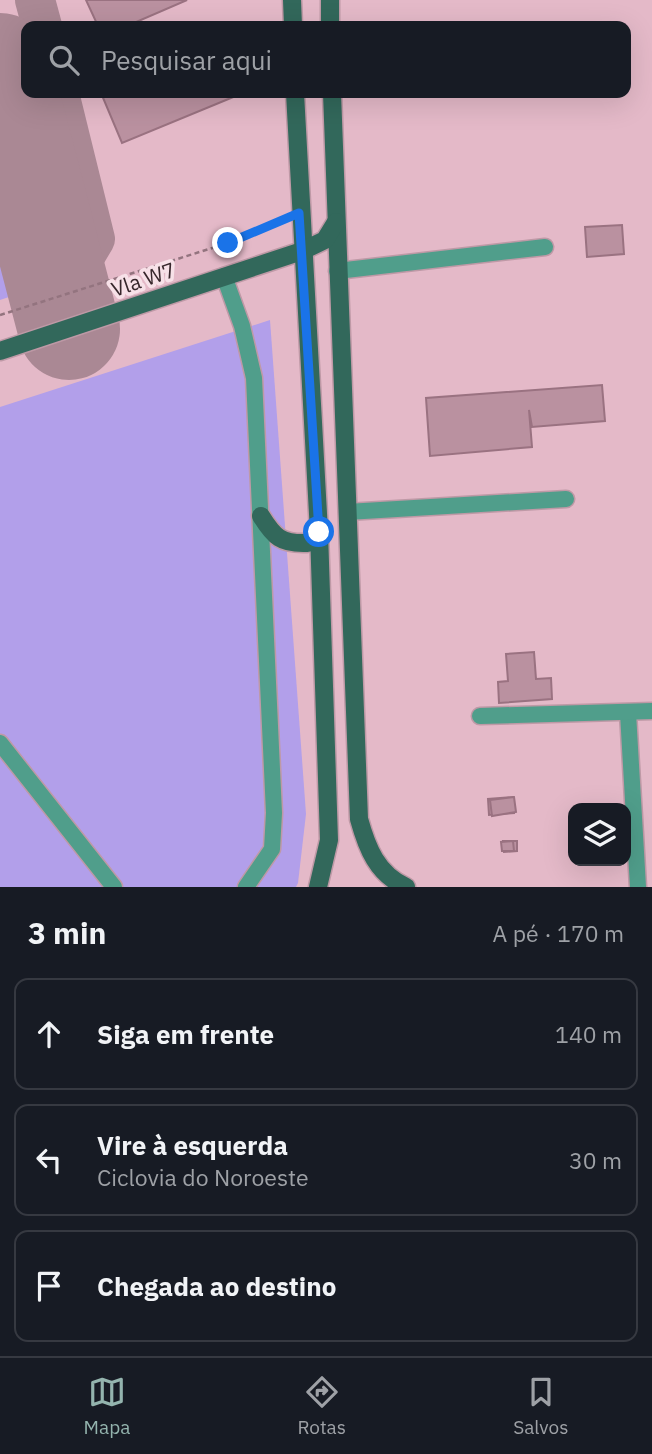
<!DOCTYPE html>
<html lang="pt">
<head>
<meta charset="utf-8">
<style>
	body { margin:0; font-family:"IBM Plex Sans",sans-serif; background:#20242c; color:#f1f3f6 }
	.controls { position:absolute; right:21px; bottom:21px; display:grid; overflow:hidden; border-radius:14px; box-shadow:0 7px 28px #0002 }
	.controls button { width:63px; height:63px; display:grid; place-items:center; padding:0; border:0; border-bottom:2px solid #363941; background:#171b24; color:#f1f3f6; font:35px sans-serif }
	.stop { position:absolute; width:21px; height:21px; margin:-16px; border:5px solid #1a73e8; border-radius:50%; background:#fff }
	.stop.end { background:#1a73e8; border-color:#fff; box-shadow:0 2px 7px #0008 }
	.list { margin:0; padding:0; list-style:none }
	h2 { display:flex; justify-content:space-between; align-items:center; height:91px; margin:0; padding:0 28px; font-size:30px }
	h2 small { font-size:23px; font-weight:400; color:#9ea1a6 }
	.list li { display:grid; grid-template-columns:46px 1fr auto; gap:21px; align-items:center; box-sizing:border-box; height:112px; margin:0 14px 14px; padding:0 14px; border:2px solid #363941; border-radius:14px }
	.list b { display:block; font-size:26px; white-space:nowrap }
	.list p { margin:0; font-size:23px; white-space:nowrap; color:#9ea1a6 }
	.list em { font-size:23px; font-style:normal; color:#9ea1a6 }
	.icon { flex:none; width:38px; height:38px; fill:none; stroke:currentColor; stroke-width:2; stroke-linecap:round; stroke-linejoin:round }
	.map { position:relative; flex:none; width:652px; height:887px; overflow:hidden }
	.search { position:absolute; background:#171b24; box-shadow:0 7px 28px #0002; left:21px; right:21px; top:21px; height:77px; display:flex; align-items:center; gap:18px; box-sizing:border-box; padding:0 24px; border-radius:14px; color:#9ea1a6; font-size:26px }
	.sheet { height:469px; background:#171b24 }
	nav { display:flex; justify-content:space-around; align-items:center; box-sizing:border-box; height:98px; border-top:2px solid #363941; background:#171b24; font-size:19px; color:#9ea1a6 }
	nav a { display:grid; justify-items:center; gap:4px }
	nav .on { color:#94b4ae }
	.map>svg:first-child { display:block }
</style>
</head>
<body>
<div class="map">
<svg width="652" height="887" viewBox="0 0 652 887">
	<rect width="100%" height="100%" fill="#e4b9c8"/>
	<g fill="#b29fea">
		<path d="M0,216L21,293L0,300Z"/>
		<path d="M270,320L306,814L298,883L296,887H0V407Z"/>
	</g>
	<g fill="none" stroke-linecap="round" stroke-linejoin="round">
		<g stroke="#aa8894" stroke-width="40">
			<path d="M35,0L42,26"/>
			<path d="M14,116L41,93"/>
			<path d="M56,278L79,266L95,239L59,93"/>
		</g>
		<path stroke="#aa8894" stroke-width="102" d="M0,64L69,329"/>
	</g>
	<g fill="#ba91a0" stroke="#9a7281" stroke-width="2">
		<path d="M86,0H187L127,26H98Z"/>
		<path d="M101,93H243L122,143Z"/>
		<path d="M622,225L624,254L587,257L585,227Z"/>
		<path d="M602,385L605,421L532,427L529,410L532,447L430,456L426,398Z"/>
		<path d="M534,652L536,679L551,678L552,699L499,703L498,682L508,681L506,654Z"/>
		<path d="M513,797L514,813L489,815L488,799Z"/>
		<path d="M514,797L516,812L492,816L490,800Z"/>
		<path d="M503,841H517V851L504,852Z"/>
		<path d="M513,841L514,851H502L501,842Z"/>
	</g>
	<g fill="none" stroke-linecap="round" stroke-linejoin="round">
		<defs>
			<g id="minor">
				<path d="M337,271L545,247"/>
				<path d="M224,276L242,326L254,378L274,813L272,849L246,887"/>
				<path d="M347,512L566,499"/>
				<path d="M628,713L638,887"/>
				<path d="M480,716L652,711"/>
				<path d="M0,743L114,887"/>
			</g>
			<g id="major">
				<path d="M292,0L293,26"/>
				<path d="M330,0V26"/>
				<path d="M295,93L319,532L329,840L318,887"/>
				<path d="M332,93L359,819C367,848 377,874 406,887"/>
				<path d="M0,351L302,251L325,240L336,222"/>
				<path d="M261,516C274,537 281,544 307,543L319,532"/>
			</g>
		</defs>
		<use href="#minor" stroke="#be99a6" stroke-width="19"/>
		<use href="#major" stroke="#be99a6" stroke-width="21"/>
		<path stroke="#93747f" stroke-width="2.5" stroke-dasharray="5 3.5" stroke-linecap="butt" d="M0,315L228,243L286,220"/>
		<use href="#minor" stroke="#509e8b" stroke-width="16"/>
		<use href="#major" stroke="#32685b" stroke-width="18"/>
	</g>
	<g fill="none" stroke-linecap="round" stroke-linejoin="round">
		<path stroke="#1a73e8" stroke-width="9" d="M228,243L299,213L319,532"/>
	</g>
	<g text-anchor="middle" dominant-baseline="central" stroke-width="7" stroke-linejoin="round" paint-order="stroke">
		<g font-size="21" fill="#37272c" stroke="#f7e1e8">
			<text transform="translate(143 279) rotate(-19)">Vla W7</text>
		</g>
	</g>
</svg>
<div class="controls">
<button><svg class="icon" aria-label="layers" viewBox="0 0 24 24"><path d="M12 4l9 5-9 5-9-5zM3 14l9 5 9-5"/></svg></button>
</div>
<div class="stop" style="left:319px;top:532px"></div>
<div class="stop end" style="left:228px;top:243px"></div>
<div class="search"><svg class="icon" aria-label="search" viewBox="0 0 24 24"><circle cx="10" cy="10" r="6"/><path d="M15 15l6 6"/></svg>Pesquisar aqui</div>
</div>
<section class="sheet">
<h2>3 min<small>A pé · 170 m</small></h2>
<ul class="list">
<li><svg class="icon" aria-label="ahead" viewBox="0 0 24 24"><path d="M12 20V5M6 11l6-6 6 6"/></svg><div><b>Siga em frente</b></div><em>140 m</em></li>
<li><svg class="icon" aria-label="left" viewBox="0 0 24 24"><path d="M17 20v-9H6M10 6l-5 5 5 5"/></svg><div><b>Vire à esquerda</b><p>Ciclovia do Noroeste</p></div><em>30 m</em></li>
<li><svg class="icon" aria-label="arrive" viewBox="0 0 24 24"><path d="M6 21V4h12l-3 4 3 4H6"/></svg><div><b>Chegada ao destino</b></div></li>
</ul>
</section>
<nav>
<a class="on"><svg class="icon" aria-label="map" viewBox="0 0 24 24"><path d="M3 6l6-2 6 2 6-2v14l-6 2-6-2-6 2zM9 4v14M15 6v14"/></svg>Mapa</a>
<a><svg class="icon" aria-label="directions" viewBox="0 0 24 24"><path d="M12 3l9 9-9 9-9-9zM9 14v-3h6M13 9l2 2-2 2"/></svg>Rotas</a>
<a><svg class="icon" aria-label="saved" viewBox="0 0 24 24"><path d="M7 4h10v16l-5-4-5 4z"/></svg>Salvos</a>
</nav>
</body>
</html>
